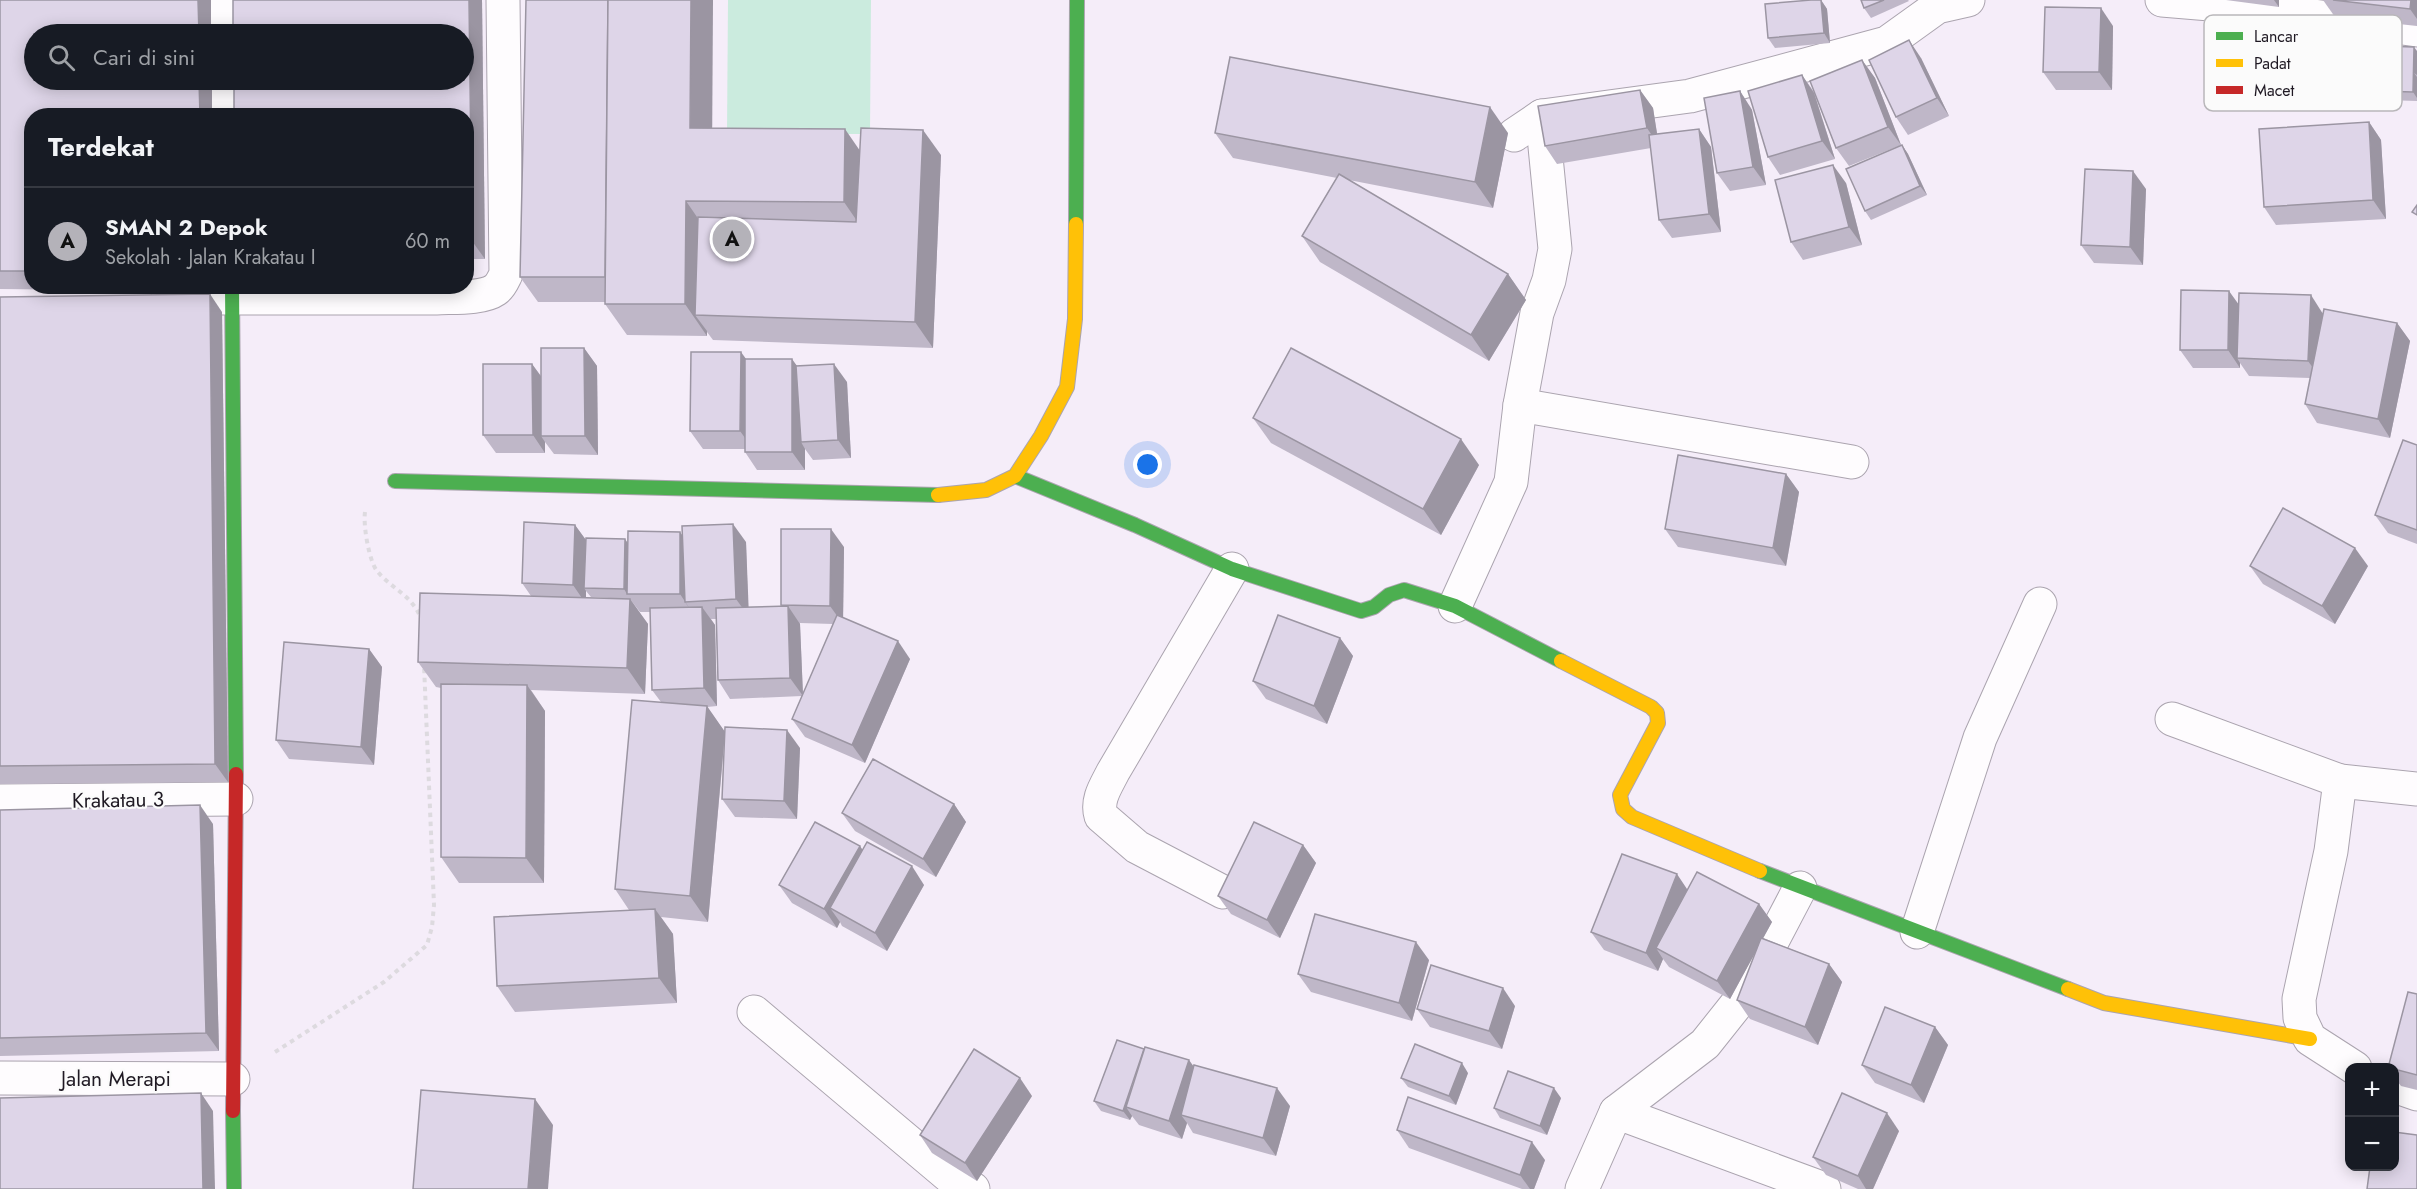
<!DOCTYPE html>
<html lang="id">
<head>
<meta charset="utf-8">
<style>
	body { margin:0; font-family:Jost,sans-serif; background:#20242c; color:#f1f3f6 }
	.controls { position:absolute; right:18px; bottom:18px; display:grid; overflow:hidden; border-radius:12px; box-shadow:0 3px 15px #0003 }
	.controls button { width:54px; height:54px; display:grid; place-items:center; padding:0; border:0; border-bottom:2px solid #363941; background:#171b24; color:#f1f3f6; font:30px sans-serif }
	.you { position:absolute; left:1148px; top:465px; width:21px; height:21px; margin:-15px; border:4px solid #fff; border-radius:50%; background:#1a73e8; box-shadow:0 0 0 9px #1a73e833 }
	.badge { display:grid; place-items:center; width:39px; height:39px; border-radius:50%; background:#b4b2b9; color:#111; font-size:20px; font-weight:700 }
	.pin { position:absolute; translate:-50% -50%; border:3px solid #fff; box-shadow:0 2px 6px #0006 }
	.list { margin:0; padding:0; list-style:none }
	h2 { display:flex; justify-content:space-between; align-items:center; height:78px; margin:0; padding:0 24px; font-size:26px }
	h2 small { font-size:20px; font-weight:400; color:#9ea1a6 }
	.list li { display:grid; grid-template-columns:39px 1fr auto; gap:18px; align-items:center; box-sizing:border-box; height:108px; padding:0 24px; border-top:2px solid #363941 }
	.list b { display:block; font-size:22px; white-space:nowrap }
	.list p { margin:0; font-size:20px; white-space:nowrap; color:#9ea1a6 }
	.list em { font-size:20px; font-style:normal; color:#9ea1a6 }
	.icon { flex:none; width:33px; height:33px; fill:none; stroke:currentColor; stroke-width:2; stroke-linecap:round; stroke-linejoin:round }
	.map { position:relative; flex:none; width:2417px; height:1189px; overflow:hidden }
	.search { position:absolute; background:#171b24; box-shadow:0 3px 15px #0003; left:24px; top:24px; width:450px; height:66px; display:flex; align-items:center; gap:15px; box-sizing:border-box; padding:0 21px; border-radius:33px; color:#9ea1a6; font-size:22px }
	.panel { position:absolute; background:#171b24; box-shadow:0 3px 15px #0003; left:24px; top:108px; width:450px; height:186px; border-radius:24px }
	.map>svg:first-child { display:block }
</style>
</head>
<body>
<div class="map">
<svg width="2417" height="1189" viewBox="0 0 2417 1189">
	<rect width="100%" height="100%" fill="#f5edf9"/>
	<path fill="#cbebde" d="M728,0H871L870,134H727Z"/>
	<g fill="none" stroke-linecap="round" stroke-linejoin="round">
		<defs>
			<g id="street">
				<path d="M225,0L226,34"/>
				<path d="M2162,0L2246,7L2417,30"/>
				<path d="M227,80L228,116"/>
				<path d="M1514,135L1542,116L1690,96L1887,43L1937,7L1968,0"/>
				<path d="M168,298H436C452,297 482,299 495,290C501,286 503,280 506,274L503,0"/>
				<path d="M1520,405L1852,462"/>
				<path d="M1455,606L1511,482L1520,405L1537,313L1549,280L1555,249L1542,116"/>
				<path d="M2172,719L2340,781L2331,851L2299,999L2300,1018L2310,1039L2355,1068"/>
				<path d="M2340,781L2417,789"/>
				<path d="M0,801L236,799"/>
				<path d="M1223,892L1137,847L1101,816C1096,800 1106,786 1113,772L1232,569"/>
				<path d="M1917,932L1980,738L2040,604"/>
				<path d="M754,1012L949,1176L973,1189"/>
				<path d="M0,1078L233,1079"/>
				<path d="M2394,1086L2417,1094"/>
				<path d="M1616,1112L1824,1189"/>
				<path d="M1582,1189L1616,1112L1705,1044L1744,995L1800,888"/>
			</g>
			<g id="fast">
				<path d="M1076,224L1077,0"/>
				<path d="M232,286L236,774"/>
				<path d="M1015,476L1135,525L1232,569L1361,611L1374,607L1389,595L1404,590L1455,606L1561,661"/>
				<path d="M395,481L938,495"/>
				<path d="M1760,871L2068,989"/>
				<path d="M233,1111L234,1189"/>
			</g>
			<g id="slow">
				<path d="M938,495L986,490L1015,476L1041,436L1067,387L1075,319L1076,224"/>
				<path d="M1561,661L1651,707L1657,713L1658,723L1620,795L1623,809L1632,817L1760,871"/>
				<path d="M2068,989L2104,1003L2310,1039"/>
			</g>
			<path id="jam" d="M233,1111L236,774"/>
		</defs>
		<use href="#street" stroke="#aba4af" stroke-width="35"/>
		<use href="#fast" stroke="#aba4af" stroke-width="16"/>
		<use href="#slow" stroke="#aba4af" stroke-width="16"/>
		<use href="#jam" stroke="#aba4af" stroke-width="16"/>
		<g stroke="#dddadf" stroke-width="4" stroke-dasharray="4.5 4.5" stroke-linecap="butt">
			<path d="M365,512C363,525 369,561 377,571C392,589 413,596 421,619"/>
			<path d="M275,1052L384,982L427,945L432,927L434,905L424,665"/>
		</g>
		<use href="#street" stroke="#fefcfe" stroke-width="33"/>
		<use href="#fast" stroke="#4caf50" stroke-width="14"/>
		<use href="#slow" stroke="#ffc107" stroke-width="14"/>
		<use href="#jam" stroke="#c62828" stroke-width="14"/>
	</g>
	<g fill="#bfb7c8" fill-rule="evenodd">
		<path d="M0,0H211V34H34V80H212V116H32V286H168L97,290L0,289Z"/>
		<path d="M482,0L485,259H466V116Z"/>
		<path d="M1811,0H1821L1827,9L1830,43L1775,48L1768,38Z"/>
		<path d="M1861,0H1908L1909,1L1871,18L1864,8Z"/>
		<path d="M2226,0H2279V7Z"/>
		<path d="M2323,0H2417V26L2335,17Z"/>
		<path d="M2113,26L2112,90H2056L2043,72Z"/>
		<path d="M2417,51V101L2385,100L2379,91Z"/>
		<path d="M2372,52L2374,109L2313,111L2300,93Z"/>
		<path d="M1921,58L1949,116L1908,135L1896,117Z"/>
		<path d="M1862,60L1875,78L1901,145L1849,166L1836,148L1815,95L1835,159L1780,175L1768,157L1802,75L1814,92Z"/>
		<path d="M1640,90L1653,108L1657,134L1699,129L1711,147L1721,232L1672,238L1659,220L1651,148L1557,164L1545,146Z"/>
		<path d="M1740,91L1752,110L1766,185L1730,191L1717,173Z"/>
		<path d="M2369,122L2381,140L2386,219L2276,225L2264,207Z"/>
		<path d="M712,128L860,151L941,155L933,348L713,340L707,332V336L627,335L605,304V302H538L520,277Z"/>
		<path d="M1215,133H1508L1493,208L1349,180L1508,274L1526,300L1489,361L1320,262L1302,236L1337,178L1233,158Z"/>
		<path d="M1902,145L1908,154L1927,195L1871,220L1865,211Z"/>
		<path d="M1846,183L1862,245L1803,260L1791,242Z"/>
		<path d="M2146,189L2143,265L2094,263L2081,245Z"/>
		<path d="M0,297L222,312L228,782L0,784Z"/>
		<path d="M2239,305L2323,313L2397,323L2410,341L2390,438L2317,423L2305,404L2310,378L2249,376L2240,363V368H2193L2180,350Z"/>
		<path d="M584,348L597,366L598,455L554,454L545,442V453H496L483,435L532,364L541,376Z"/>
		<path d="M746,359L797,366L847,382L851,458L813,460L805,449V470H757L745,452V449H703L690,431Z"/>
		<path d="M1253,418L1479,465L1441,535L1271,443Z"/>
		<path d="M2417,445V544L2388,533L2375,515Z"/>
		<path d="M1786,474L1799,492L1786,566L1678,547L1665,529Z"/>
		<path d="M575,525L586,540L628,543L682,535L746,542L748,607L782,606L781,605L844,547L843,618L910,659L865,763L805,737L792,719L802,696L730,699L718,680L716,619H711L715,625L717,706L707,707L725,732L800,748L797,819L735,817L722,799L725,735L708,922L661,917L673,934L677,1003L515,1012L497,986L629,910L615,889L661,702L652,690L650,612H640L630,599L591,597L586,591V598L630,599L648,624L645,694L531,690L545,711L544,883H459L441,857V688L436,687L418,662L531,596L522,583ZM800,623L833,624L803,695L800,624Z"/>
		<path d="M2250,566H2368L2335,624L2263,584Z"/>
		<path d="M1340,638L1353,656L1327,724L1266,699L1253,681Z"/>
		<path d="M369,649L382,667L374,765L289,759L276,740Z"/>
		<path d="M954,804L966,822L936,877L855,831L842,813Z"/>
		<path d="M0,810L213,824L219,1051L0,1056Z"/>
		<path d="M1303,845L1316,863L1280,938L1231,914L1218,896Z"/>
		<path d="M860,846L862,850L924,885L887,951L842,926L840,922L837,928L792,903L779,885Z"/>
		<path d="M1687,890L1759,904L1772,922L1763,938L1829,964L1842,982L1818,1045L1750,1019L1737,1000L1756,951L1730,999L1669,967L1663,959L1658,971L1604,950L1591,932Z"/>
		<path d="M1429,960L1412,1021L1311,992L1298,974Z"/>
		<path d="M2417,994V1090L2401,1086L2394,1077V1068Z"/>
		<path d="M1515,1006L1502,1049L1430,1027L1417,1009Z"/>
		<path d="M1935,1027L1948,1045L1924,1103L1875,1083L1862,1065Z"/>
		<path d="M1194,1067L1290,1106L1276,1156L1193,1133L1187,1123L1182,1139L1139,1125L1132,1116L1130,1120L1101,1111L1094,1101Z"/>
		<path d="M1468,1073L1456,1105L1408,1087L1401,1078Z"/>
		<path d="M1032,1096L977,1181L932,1153L920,1135Z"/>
		<path d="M1561,1098L1547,1135L1500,1118L1494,1108Z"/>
		<path d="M1397,1130L1545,1160L1534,1189H1522L1409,1148Z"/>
		<path d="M1899,1131L1873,1189H1858L1826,1175L1813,1157Z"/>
	</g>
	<g fill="#9b95a2">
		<path d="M198,0H211V34H199Z"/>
		<path d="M469,0H482L485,259L472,241Z"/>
		<path d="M691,0H713L712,160L690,128Z"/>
		<path d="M1821,0L1827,9L1830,43L1824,33Z"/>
		<path d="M2274,0H2279V7Z"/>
		<path d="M2411,0H2417V19L2410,9Z"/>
		<path d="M2101,8L2113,26L2112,90L2099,72Z"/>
		<path d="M2359,34L2372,52L2374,109L2361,91Z"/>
		<path d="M1909,40L1921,58L1949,116L1937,98Z"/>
		<path d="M2414,47L2417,51V75L2414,73L2417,77V98L2413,92Z"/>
		<path d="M1862,60L1875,78L1901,145L1888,127Z"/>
		<path d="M1802,75L1814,93L1835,159L1822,141Z"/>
		<path d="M199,80H212V116H200Z"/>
		<path d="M1640,90L1653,108L1659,146L1647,128Z"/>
		<path d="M1740,91L1752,110L1766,185L1753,167Z"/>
		<path d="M1490,107L1508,133L1493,208L1475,182Z"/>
		<path d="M2369,122L2381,140L2386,219L2373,200Z"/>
		<path d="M845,129L867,161L866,234L844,202Z"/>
		<path d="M1699,129L1711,147L1721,232L1709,214Z"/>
		<path d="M923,130L941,155L933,348L915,322Z"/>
		<path d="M1902,145L1908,154L1927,195L1920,186Z"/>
		<path d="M1833,165L1846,183L1862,245L1849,227Z"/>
		<path d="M2133,171L2146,189L2143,265L2130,247Z"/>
		<path d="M686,201L708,233L695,315L707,331V336L685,304Z"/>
		<path d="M1508,274L1526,300L1489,361L1471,335Z"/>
		<path d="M2229,291L2242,309L2237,358L2240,363V368L2228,350Z"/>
		<path d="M210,294L222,312L228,782L215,764Z"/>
		<path d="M2311,295L2323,314L2321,379L2308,361Z"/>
		<path d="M2397,323L2410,341L2390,438L2378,419Z"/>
		<path d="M584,348L597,366L598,455L585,436Z"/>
		<path d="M741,352L754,370L753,449L740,431Z"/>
		<path d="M792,359L805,377L801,442L805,449V470L792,452Z"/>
		<path d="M532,364L545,382L541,436L545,442V453L533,435Z"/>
		<path d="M834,364L847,382L851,458L838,440Z"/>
		<path d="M1461,439L1479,465L1441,535L1423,509Z"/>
		<path d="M1786,474L1799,492L1786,566L1773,548Z"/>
		<path d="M733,524L746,542L749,617L736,599Z"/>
		<path d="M575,525L588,543L584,588L586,591V604L573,585Z"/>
		<path d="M831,529L844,547L843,624L830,606Z"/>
		<path d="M680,532L693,550L685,602L692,612L680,594Z"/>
		<path d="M625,539L632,549L627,594L630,599L624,589Z"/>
		<path d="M2355,548L2368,566L2335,624L2322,606Z"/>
		<path d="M630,599L648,624L645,694L627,668Z"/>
		<path d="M788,606L800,624L803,696L790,678Z"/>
		<path d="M702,607L715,625L717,706L704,688Z"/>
		<path d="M1340,638L1353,656L1327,724L1314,706Z"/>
		<path d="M898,641L910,659L865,763L852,745Z"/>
		<path d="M369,649L382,667L374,765L361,747Z"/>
		<path d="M527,685L545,711L544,883L526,858Z"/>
		<path d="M707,706L725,732L708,922L690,896Z"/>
		<path d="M787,730L800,748L797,819L784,801Z"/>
		<path d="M954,804L966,822L936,877L923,859Z"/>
		<path d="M200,805L213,824L219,1051L206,1033Z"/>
		<path d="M1303,845L1316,863L1280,938L1267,920Z"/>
		<path d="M860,846L872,864L830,908L840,922L837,928L824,909Z"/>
		<path d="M912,866L924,885L887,951L875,933Z"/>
		<path d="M1677,874L1689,892L1656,948L1663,959L1658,971L1646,953Z"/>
		<path d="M1759,904L1772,922L1730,999L1717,981Z"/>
		<path d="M655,909L673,934L677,1003L659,978Z"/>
		<path d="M1416,942L1429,960L1412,1021L1399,1003Z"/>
		<path d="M1829,964L1842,982L1818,1045L1805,1027Z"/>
		<path d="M1503,988L1515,1006L1502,1049L1489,1031Z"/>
		<path d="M1935,1027L1948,1045L1924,1103L1911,1085Z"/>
		<path d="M1146,1050L1126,1107L1132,1116L1130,1120L1123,1111Z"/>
		<path d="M1189,1060L1202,1078L1181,1115L1187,1123L1182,1139L1169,1121Z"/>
		<path d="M1462,1063L1468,1073L1456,1105L1449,1096Z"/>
		<path d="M1020,1078L1032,1096L977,1181L965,1163Z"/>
		<path d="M1277,1088L1290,1106L1276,1156L1263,1138Z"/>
		<path d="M1554,1088L1561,1098L1547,1135L1540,1126Z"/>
		<path d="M201,1093L213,1111L215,1189H203Z"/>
		<path d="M535,1099L553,1125L548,1189H528Z"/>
		<path d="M1887,1113L1899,1131L1873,1189H1866L1858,1176Z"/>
		<path d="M1532,1142L1545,1160L1534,1189H1530L1520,1175Z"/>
	</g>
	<g fill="#ded5e8" stroke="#9b95a2" stroke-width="1.5">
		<path d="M0,0H198L199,34H34V80H199L200,116H32V271H0Z"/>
		<path d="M233,0H469L472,241H466V116H234V80H464V34H233Z"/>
		<path d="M526,0H608L605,277H520Z"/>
		<path d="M608,0H691L690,128L845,129L844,202L686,201L685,304H605Z"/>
		<path d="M1811,0H1821L1824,33L1768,38L1765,4Z"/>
		<path d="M1861,0H1884L1864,8Z"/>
		<path d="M2333,0H2411L2410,9Z"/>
		<path d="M2045,7L2101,8L2099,72H2043Z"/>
		<path d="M1909,40L1937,98L1896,117L1869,60Z"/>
		<path d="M2381,46L2414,47L2413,92L2379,91Z"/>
		<path d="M1230,57L1490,107L1475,182L1215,133Z"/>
		<path d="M1862,60L1888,127L1836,148L1810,81Z"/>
		<path d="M1802,75L1822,141L1768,157L1748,91Z"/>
		<path d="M1640,90L1647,128L1545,146L1538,106Z"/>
		<path d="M1740,91L1753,167L1717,173L1704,98Z"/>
		<path d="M2369,122L2373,200L2264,207L2259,129Z"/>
		<path d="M861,128L923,130L915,322L695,315L698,217L856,222Z"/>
		<path d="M1699,129L1709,214L1659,220L1649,135Z"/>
		<path d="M1902,145L1920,186L1865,211L1846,169Z"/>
		<path d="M1833,165L1849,227L1791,242L1775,180Z"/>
		<path d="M2085,169L2133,171L2130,247L2081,245Z"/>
		<path d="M1339,174L1508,274L1471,335L1302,236Z"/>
		<path d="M2417,205V215L2412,212Z"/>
		<path d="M2181,290L2229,291L2228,350H2180Z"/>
		<path d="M2239,293L2311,295L2308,361L2237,358Z"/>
		<path d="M210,294L215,764L0,766V297Z"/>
		<path d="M2324,309L2397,323L2378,419L2305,404Z"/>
		<path d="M541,348H584L585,436H541Z"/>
		<path d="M1291,348L1461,439L1423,509L1253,418Z"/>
		<path d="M691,352H741L740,431H690Z"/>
		<rect x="745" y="359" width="47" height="93"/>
		<path d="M483,364H532L533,435H483Z"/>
		<path d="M834,364L838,440L801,442L796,366Z"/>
		<path d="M2403,440L2417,445V530L2375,515Z"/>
		<path d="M1678,455L1786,474L1773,548L1665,529Z"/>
		<path d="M2283,508L2355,548L2322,606L2250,566Z"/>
		<path d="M524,522L575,525L573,585L522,583Z"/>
		<path d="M733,524L736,599L685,602L682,526Z"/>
		<path d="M781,529H831L830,606L781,605Z"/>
		<path d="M628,531L680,532V594H627Z"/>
		<path d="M586,538L625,539L624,589L584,588Z"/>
		<path d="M420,593L630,599L627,668L418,662Z"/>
		<path d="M788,606L790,678L718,680L716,608Z"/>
		<path d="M702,607L704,688L652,690L650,608Z"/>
		<path d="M837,615L898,641L852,745L792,719Z"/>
		<path d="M1278,615L1340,638L1314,706L1253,681Z"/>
		<path d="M284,642L369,649L361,747L276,740Z"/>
		<path d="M441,684L527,685L526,858L441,857Z"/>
		<path d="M632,700L707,706L690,896L615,889Z"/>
		<path d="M725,727L787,730L784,801L722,799Z"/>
		<path d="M873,759L954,804L923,859L842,813Z"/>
		<path d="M200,805L206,1033L0,1038V810Z"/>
		<path d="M815,822L860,846L824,909L779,885Z"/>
		<path d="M1254,822L1303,845L1267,920L1218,896Z"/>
		<path d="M867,842L912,866L875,933L830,908Z"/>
		<path d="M1622,854L1677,874L1646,953L1591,932Z"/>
		<path d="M1697,872L1759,904L1717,981L1656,948Z"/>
		<path d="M655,909L659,978L497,986L494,917Z"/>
		<path d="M1315,914L1416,942L1399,1003L1298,974Z"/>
		<path d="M1761,938L1829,964L1805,1027L1737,1000Z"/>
		<path d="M1431,965L1503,988L1489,1031L1417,1009Z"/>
		<path d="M2408,992L2417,994V1075L2394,1069V1068H2388Z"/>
		<path d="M1885,1007L1935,1027L1911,1085L1862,1065Z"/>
		<path d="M1117,1040L1144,1049L1123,1111L1094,1101Z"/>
		<path d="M1415,1044L1462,1063L1449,1096L1401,1078Z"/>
		<path d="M1145,1047L1189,1060L1169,1121L1126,1107Z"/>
		<path d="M974,1049L1020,1078L965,1163L920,1135Z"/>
		<path d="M1194,1065L1277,1088L1263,1138L1181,1115Z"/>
		<path d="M1508,1071L1554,1088L1540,1126L1494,1108Z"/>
		<path d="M421,1090L535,1099L528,1189H413Z"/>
		<path d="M201,1093L203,1189H0V1098Z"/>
		<path d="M1842,1093L1887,1113L1858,1176L1813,1157Z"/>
		<path d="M1408,1097L1532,1142L1520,1175L1397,1130Z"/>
		<path d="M2394,1132L2417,1135V1189H2367L2370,1167H2394Z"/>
	</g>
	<g text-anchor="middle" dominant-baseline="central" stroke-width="4.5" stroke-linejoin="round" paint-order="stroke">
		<g font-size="21" fill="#1f1923" stroke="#fbfbfb">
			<text transform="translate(118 800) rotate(-1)">Krakatau 3</text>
			<text x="116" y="1079">Jalan Merapi</text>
		</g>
	</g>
	<rect x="2204" y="15" width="198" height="96" rx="9" fill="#fbfbfb" stroke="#b9b7ba" stroke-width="1.5"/>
	<rect x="2216" y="32" width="27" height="8" fill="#4caf50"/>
	<rect x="2216" y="59" width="27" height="8" fill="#ffc107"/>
	<rect x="2216" y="86" width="27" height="8" fill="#c62828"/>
	<g font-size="16" fill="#1f1923">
		<text x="2254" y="42">Lancar</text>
		<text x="2254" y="69">Padat</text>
		<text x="2254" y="96">Macet</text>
	</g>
</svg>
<div class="controls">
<button>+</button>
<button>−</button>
</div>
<div class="you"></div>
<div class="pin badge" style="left:732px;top:239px">A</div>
<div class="search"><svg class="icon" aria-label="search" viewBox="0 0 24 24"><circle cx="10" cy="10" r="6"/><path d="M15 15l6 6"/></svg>Cari di sini</div>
<section class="panel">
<h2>Terdekat<small></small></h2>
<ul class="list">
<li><span class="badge">A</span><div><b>SMAN 2 Depok</b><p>Sekolah · Jalan Krakatau I</p></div><em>60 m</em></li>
</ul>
</section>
</div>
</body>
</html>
